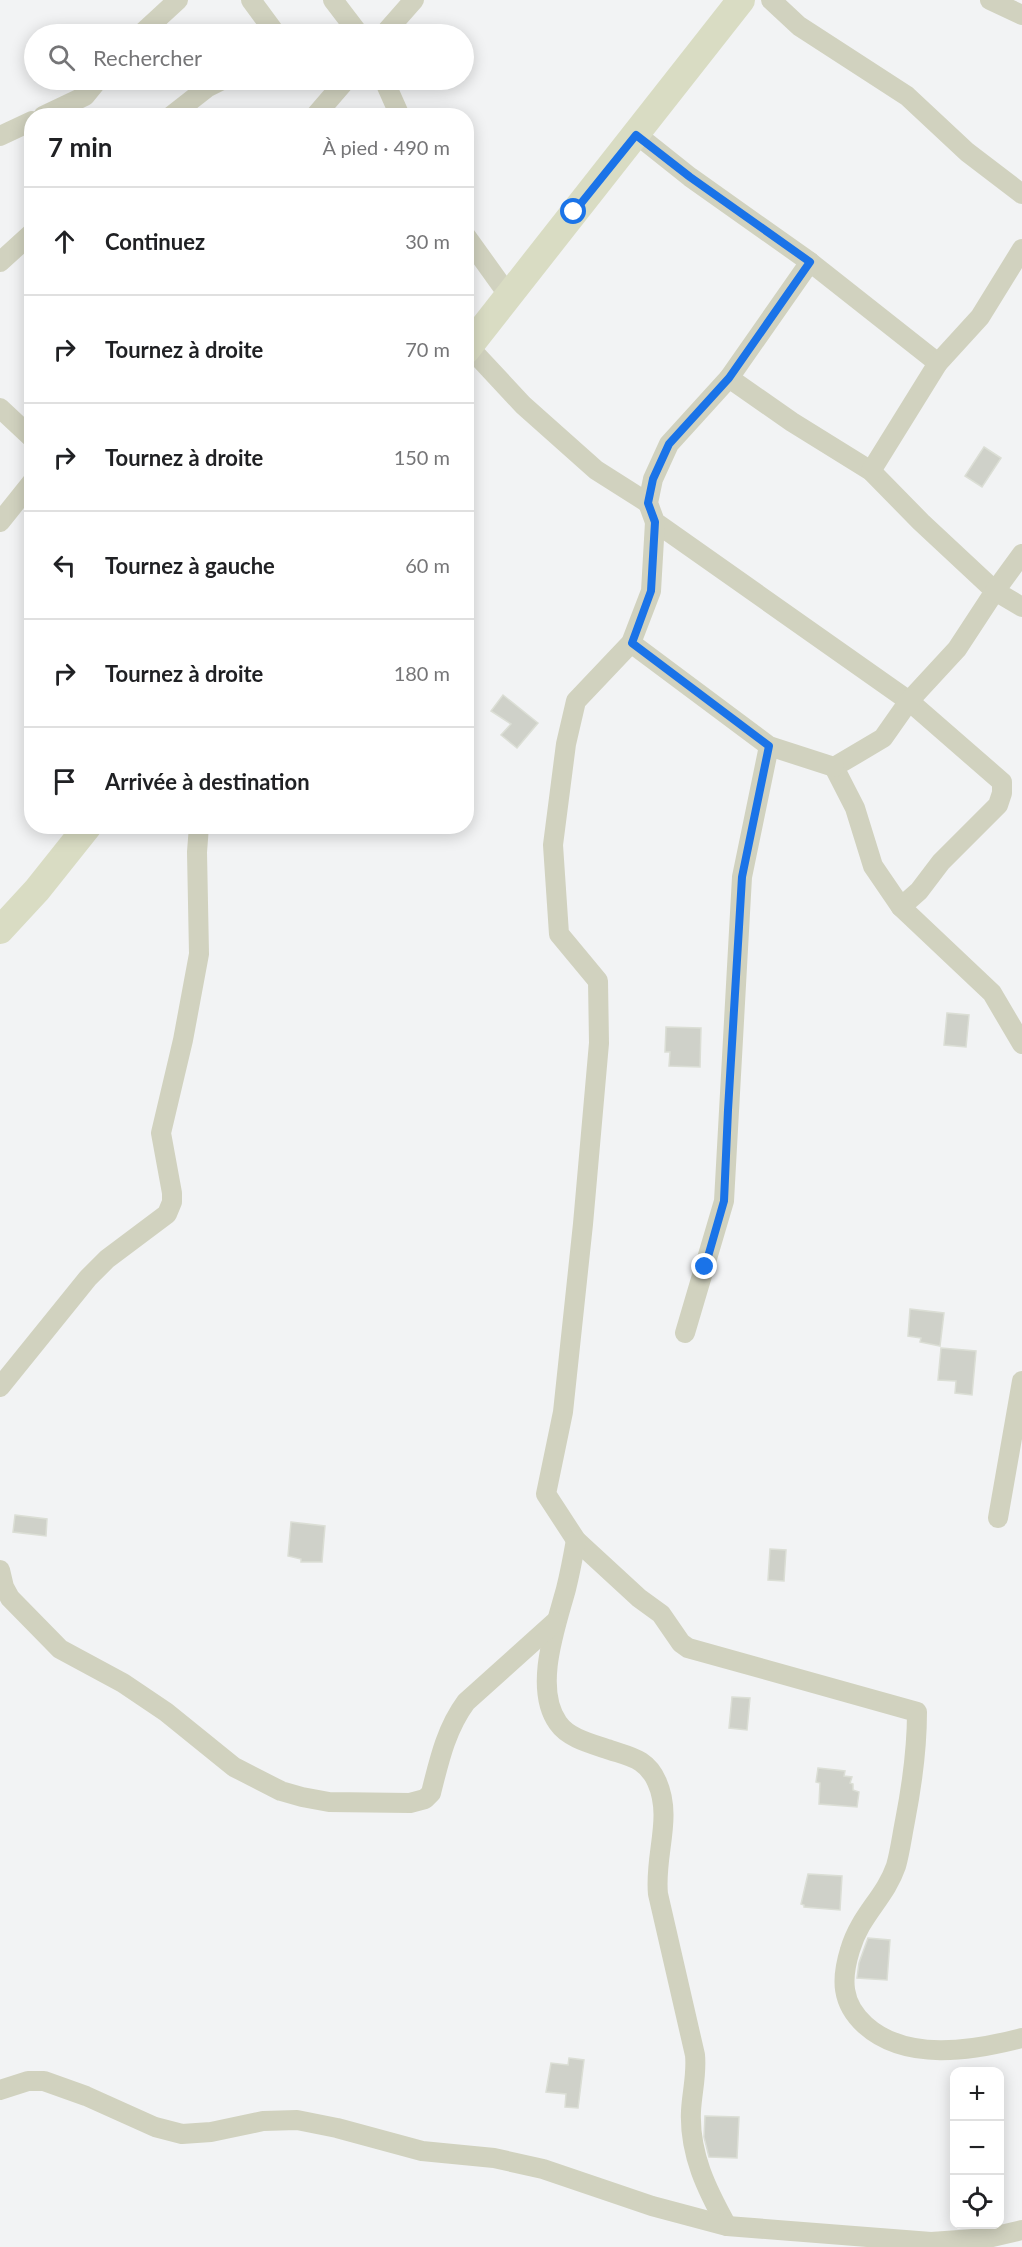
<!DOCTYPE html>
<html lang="fr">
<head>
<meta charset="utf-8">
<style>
	body { margin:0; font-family:Lato,sans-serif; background:#f2f2f2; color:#202124 }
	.controls { position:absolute; right:18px; bottom:18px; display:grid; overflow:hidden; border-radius:12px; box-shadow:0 3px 15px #0003 }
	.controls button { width:54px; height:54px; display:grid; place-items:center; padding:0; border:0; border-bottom:2px solid #e0e0e0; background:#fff; color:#202124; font:30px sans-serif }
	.stop { position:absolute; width:18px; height:18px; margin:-14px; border:4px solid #1a73e8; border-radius:50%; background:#fff }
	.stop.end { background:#1a73e8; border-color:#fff; box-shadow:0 2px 6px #0008 }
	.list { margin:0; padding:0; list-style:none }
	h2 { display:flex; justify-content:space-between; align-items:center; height:78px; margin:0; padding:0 24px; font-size:26px }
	h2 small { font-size:20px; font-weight:400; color:#757577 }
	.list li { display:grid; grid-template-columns:39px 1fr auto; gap:18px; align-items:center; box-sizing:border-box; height:108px; padding:0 24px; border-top:2px solid #e0e0e0 }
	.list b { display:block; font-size:22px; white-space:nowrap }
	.list em { font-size:20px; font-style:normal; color:#757577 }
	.icon { flex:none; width:33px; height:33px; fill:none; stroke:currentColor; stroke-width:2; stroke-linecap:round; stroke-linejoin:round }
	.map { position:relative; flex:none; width:1022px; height:2247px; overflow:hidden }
	.search { position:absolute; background:#fff; box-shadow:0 3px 15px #0003; left:24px; top:24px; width:450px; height:66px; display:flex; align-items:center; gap:15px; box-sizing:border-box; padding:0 21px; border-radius:33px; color:#757577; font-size:22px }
	.panel { position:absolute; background:#fff; box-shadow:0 3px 15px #0003; left:24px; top:108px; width:450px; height:726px; border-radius:24px }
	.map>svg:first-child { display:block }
</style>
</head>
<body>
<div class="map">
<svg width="1022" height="2247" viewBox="0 0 1022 2247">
	<rect width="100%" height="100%" fill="#f2f3f4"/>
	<g fill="#cfd1c9" stroke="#dbded5" stroke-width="1.5">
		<path d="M984,447L1001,458L982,487L965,476Z"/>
		<path d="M503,695L538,723L517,748L501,735L511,724L491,711Z"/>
		<path d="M947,1013L969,1015L966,1047L944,1045Z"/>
		<path d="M666,1027L701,1028L700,1067L669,1066L670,1052H665Z"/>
		<path d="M910,1309L944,1313L940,1346L920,1342L921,1338L908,1336Z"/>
		<path d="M941,1348L976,1351L972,1395L955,1393L956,1381L938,1380Z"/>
		<path d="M15,1515L47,1519L46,1536L13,1532Z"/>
		<path d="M291,1522L325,1526L322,1562H301V1559L288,1556Z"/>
		<path d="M770,1549L786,1550L784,1581L768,1580Z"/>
		<path d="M732,1697L750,1698L747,1730L729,1728Z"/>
		<path d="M818,1768L845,1771L844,1776L852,1777L850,1783L853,1784V1790L859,1792L857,1807L819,1804L820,1783L816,1782Z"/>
		<path d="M808,1874L842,1876L840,1910L804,1907V1905L801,1904Z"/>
		<path d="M868,1938L890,1940L887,1980L857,1978L859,1963Z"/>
		<path d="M569,2058L584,2060L578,2108L565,2107L566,2094L546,2092L551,2063L568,2065Z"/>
		<path d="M705,2116L739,2117L737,2158L709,2157L704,2137Z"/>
	</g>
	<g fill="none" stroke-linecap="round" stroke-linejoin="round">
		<g stroke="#d1d2bf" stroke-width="20">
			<path d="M251,0L276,34"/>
			<path d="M333,0L359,34"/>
			<path d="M771,0L799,26L907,96L967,152L1022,194"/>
			<path d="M990,0L1022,15"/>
			<path d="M141,34L178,0"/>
			<path d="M384,34L414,0"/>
			<path d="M384,80L400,116"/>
			<path d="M43,116L85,96L98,80"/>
			<path d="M171,116L208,87L222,80"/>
			<path d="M315,116L346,80"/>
			<path d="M636,134L690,177L810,262L729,378L669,444L653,479L648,503L655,522L909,701L1002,782V793L998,805L941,862L919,891L901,907"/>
			<path d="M0,136L32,121"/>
			<path d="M466,236L509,296"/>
			<path d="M0,262L32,233"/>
			<path d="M810,262L938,363"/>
			<path d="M469,347L523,405L596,470L648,503"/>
			<path d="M729,378L792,422L871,471L921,522L995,591L957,649L909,701L883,738L834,767L855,808L873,866L901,907L992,993L1022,1044"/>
			<path d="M0,408L32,438"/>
			<path d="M871,471L938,363L980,317L1022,249"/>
			<path d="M0,522L32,482"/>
			<path d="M655,522L651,591L631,643L576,701L566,744L553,845L559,934L598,981L599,1043L583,1224L563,1412L546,1494L576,1540L639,1598L661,1614L681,1643L688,1648L917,1712C917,1749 912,1785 905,1821C902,1836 900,1852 896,1866C885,1898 860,1915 850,1950C841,1979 841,2003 865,2025C906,2062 972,2051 1022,2038"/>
			<path d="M1022,554L995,591L1022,607"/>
			<path d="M631,643L769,746L834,767"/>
			<path d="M685,1333L724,1201L742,877L769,746"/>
			<path d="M0,1387L88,1278L107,1259L167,1214L172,1202V1193L161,1133L183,1040L199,954L197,852L199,826"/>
			<path d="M998,1518L1022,1381"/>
			<path d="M576,1540C573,1557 570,1573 566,1589C556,1626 533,1688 558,1723C569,1739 593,1744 610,1750C631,1757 647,1759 657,1782C673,1818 654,1855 658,1894L695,2055C697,2074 692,2092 691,2111C689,2154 707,2190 727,2226"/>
			<path d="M0,1570L4,1587L10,1598L60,1649L123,1683L166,1712L234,1767L281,1791L302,1797L329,1802L410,1803L425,1799L431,1793C439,1761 446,1729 466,1702L555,1622"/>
			<path d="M0,2090L28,2081H44L86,2096L155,2127L182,2134L211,2132L263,2121L297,2120L337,2128L422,2151L494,2158L543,2169L652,2206L727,2226L931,2242L988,2238L1022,2230"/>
		</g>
		<g stroke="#d9dcc3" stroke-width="28">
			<path d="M466,350L741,0"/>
			<path d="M0,930L37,890L88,826"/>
		</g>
	</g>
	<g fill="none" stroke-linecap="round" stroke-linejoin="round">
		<path stroke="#1a73e8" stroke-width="8" d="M574,212L636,135L690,177L810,262L729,378L669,444L653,479L648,503L655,522L651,591L632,643L769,746L742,877L728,1110L724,1201L705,1267"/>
	</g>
</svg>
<div class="controls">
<button>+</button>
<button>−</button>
<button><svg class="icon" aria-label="locate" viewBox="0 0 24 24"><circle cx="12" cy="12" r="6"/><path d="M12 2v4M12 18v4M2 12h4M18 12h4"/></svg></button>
</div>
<div class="stop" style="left:574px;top:212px"></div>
<div class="stop end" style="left:705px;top:1267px"></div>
<div class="search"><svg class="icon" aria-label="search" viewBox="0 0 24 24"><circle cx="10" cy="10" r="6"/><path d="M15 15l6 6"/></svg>Rechercher</div>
<section class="panel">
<h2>7 min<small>À pied · 490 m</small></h2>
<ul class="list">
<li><svg class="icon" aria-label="ahead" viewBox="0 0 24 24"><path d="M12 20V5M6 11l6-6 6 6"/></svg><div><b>Continuez</b></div><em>30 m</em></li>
<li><svg class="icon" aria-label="right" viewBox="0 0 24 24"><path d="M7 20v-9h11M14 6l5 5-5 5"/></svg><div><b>Tournez à droite</b></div><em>70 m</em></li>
<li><svg class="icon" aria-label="right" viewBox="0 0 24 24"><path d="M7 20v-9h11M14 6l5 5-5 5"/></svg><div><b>Tournez à droite</b></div><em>150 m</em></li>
<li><svg class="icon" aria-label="left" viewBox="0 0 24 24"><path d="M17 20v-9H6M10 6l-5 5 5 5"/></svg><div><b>Tournez à gauche</b></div><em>60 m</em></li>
<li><svg class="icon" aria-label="right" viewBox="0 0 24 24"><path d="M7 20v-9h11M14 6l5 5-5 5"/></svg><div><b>Tournez à droite</b></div><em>180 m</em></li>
<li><svg class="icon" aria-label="arrive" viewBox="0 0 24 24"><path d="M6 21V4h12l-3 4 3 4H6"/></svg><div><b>Arrivée à destination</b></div></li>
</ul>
</section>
</div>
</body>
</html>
